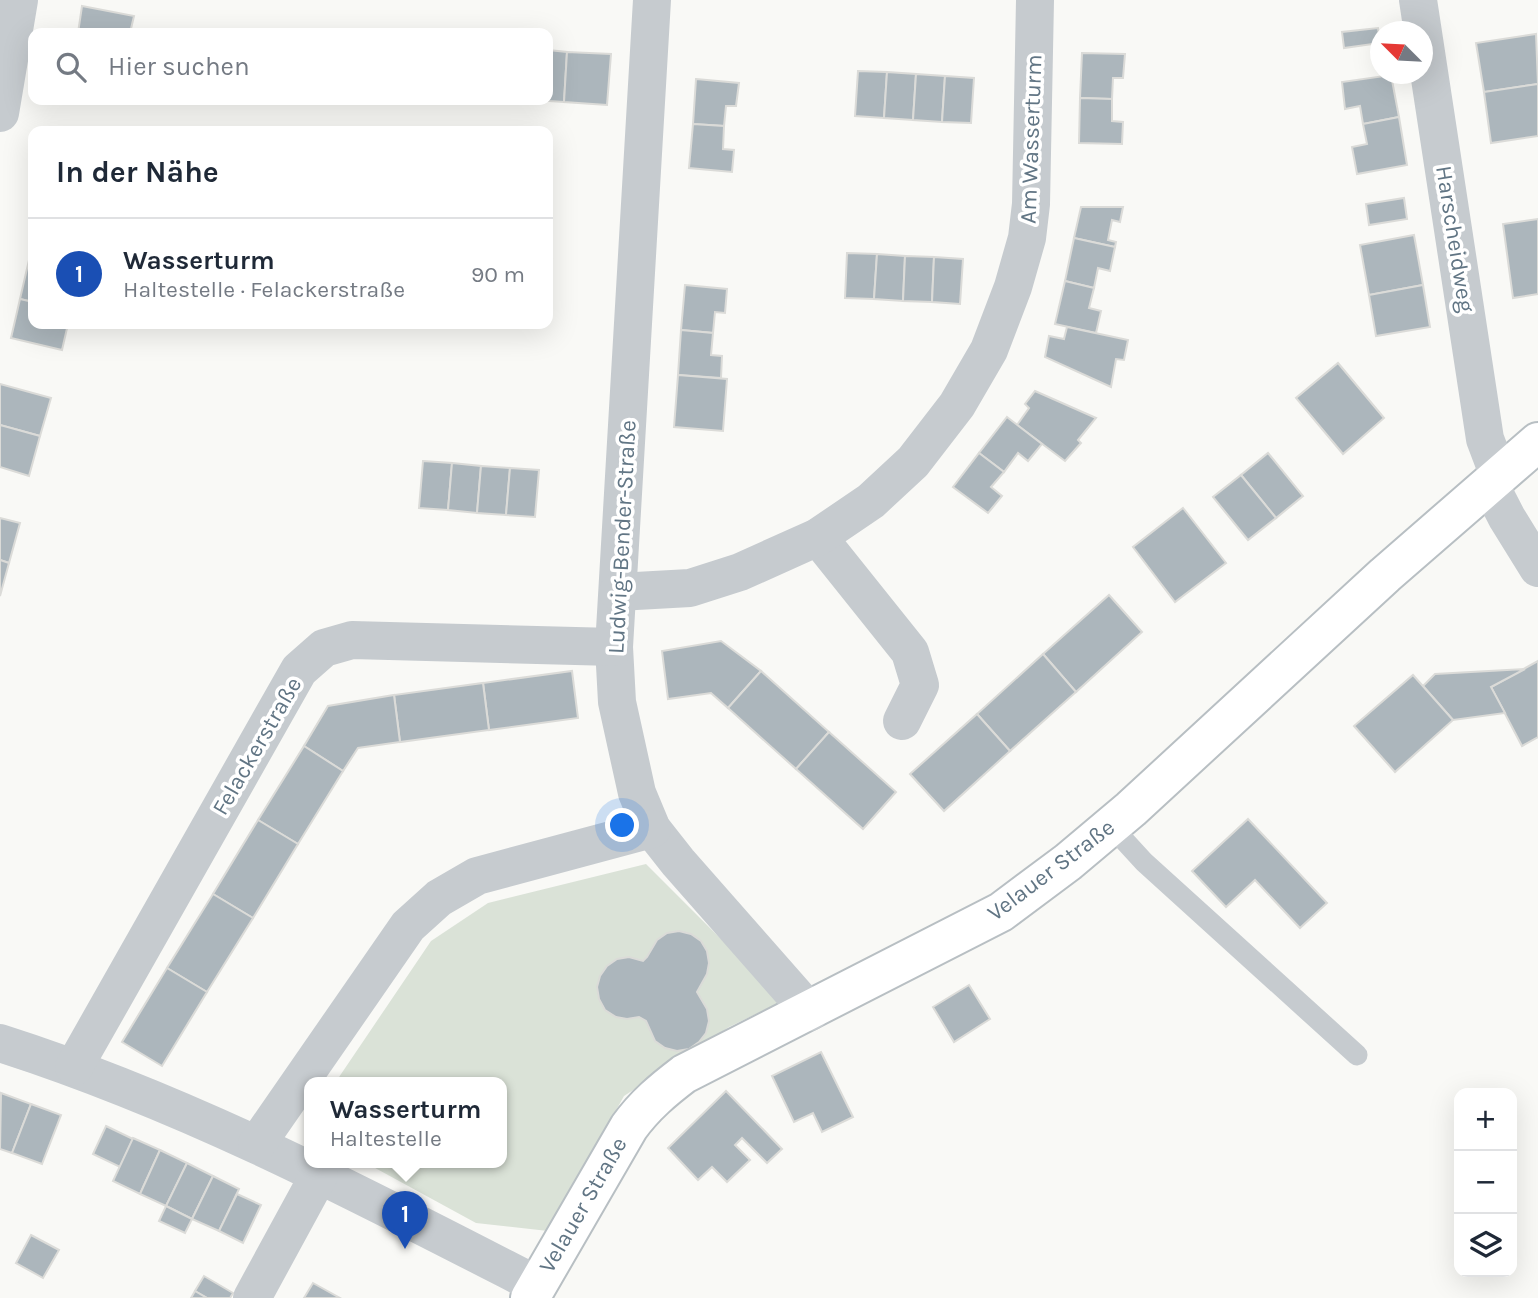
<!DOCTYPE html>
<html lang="de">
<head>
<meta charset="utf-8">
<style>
	body { margin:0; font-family:Karla,sans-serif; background:#f2f2f3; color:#1f2937 }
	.controls { position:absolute; right:21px; bottom:21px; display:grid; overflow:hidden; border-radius:14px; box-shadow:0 7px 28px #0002 }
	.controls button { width:63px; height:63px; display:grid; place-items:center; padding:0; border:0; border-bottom:2px solid #e0e1e3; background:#fff; color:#1f2937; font:35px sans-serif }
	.compass { position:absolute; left:1370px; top:21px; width:63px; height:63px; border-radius:50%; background:#fff; box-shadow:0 7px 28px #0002; rotate:294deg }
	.you { position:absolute; left:623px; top:826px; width:24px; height:24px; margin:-18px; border:5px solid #fff; border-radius:50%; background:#1a73e8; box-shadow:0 0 0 10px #1a73e833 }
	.badge { display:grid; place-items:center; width:46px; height:46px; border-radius:50%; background:#f54c1a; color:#fff; font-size:23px; font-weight:700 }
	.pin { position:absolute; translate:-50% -58px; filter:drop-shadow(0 2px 4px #0008) }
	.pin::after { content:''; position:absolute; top:37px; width:24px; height:21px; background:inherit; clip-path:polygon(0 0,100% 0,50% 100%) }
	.popup { position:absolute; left:304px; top:1077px; width:203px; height:91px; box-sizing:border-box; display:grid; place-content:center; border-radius:14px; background:#fff; filter:drop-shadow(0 2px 5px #0005); font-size:23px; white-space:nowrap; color:#747a83 }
	.popup b { font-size:26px; color:#1f2937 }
	.popup::after { content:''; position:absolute; left:50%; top:100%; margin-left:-14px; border:14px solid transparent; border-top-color:#fff }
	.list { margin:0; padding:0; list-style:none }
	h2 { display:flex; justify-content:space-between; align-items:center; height:91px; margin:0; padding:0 28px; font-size:30px }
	h2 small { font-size:23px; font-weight:400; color:#747a83 }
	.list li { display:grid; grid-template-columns:46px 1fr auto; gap:21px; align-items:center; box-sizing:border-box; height:112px; padding:0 28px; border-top:2px solid #e0e1e3 }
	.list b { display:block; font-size:26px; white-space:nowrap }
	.list p { margin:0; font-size:23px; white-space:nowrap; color:#747a83 }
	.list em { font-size:23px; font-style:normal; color:#747a83 }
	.icon { flex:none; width:38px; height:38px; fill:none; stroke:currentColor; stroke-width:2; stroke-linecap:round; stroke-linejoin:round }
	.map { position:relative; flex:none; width:1538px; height:1298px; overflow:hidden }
	.search { position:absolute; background:#fff; box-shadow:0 7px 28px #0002; left:28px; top:28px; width:525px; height:77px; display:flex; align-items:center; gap:18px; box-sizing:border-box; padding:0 24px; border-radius:14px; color:#747a83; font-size:26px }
	.panel { position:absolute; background:#fff; box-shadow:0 7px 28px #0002; left:28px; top:126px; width:525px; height:203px; border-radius:14px }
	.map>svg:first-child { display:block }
</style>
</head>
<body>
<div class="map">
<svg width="1538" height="1298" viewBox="0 0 1538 1298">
	<rect width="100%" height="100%" fill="#f9f9f6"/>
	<path fill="#dae2d7" d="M646,864L783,1001L729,1027L624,1096L548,1231L476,1223L366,1163H501V1083H335L431,941L488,903Z"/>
	<g fill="#acb6bc" stroke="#dbdbd8" stroke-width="2">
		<path d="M82,6L134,16L130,33H78Z"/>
		<path d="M1378,28L1380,43L1344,48L1342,32Z"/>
		<path d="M1536,34L1538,84L1484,92L1476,43Z"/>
		<path d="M548,50L567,52L564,102L533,100H548Z"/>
		<path d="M567,52L611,54L607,105L564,102Z"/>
		<path d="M1082,53L1125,54L1123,78H1113L1112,99L1080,98Z"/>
		<path d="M858,71L887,72L884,118L855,116Z"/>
		<path d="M887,72L916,74L913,120L884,118Z"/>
		<path d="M916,74L945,76L942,122L913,120Z"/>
		<path d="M1391,75L1399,117L1363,124L1360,106L1345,109L1342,82Z"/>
		<path d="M945,76L974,78L971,123L942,122Z"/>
		<path d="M696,79L739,83L736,106H726L724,126L693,124Z"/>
		<path d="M1538,84V136L1491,143L1484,92Z"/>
		<path d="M1080,98L1112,99V121L1123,122L1122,144L1079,143Z"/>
		<path d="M1399,117L1407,165L1357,174L1352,147L1367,144L1363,124Z"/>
		<path d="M693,124L724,126L723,149L734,150L732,172L689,168Z"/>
		<path d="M1404,198L1407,219L1369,225L1366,204Z"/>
		<path d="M1081,207H1123L1120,222L1112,220L1108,240L1116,242L1115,247L1074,238Z"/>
		<path d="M1538,219V294L1513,298L1503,224Z"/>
		<path d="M1414,235L1423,285L1369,295L1360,245Z"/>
		<path d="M1074,238L1115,247L1110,271L1098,268L1094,288L1065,281Z"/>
		<path d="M847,253L877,254L874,299L845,298Z"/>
		<path d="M877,254L905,256L903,301L874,299Z"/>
		<path d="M905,256L934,257L932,302L903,301Z"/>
		<path d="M934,257L963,259L960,304L932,302Z"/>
		<path d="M548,259H552L549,306H548Z"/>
		<path d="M29,260L33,261V302L20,299Z"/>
		<path d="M1065,281L1094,288L1089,308L1101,311L1096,333L1055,324Z"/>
		<path d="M685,285L727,289L725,313L715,312L713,333L681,330Z"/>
		<path d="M1423,285L1430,327L1376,336L1369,295Z"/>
		<path d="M20,299L33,302V324H68L62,350L11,338Z"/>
		<path d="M1067,327L1128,340L1124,360L1116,359L1111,387L1045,357L1049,336L1064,339Z"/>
		<path d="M681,330L713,333L711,355L722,356L721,378L678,375Z"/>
		<path d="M1338,363L1384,418L1343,454L1296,398Z"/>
		<path d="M678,375L727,379L723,431L674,427Z"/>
		<path d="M0,384L51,398L40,436L0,425Z"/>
		<path d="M1035,391L1096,418L1078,440L1081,443L1065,461L1017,425L1029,408L1025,404Z"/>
		<path d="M1007,417L1042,444L1028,461L1018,453L1004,472L979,453Z"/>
		<path d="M0,425L40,436L29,476L0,467Z"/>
		<path d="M979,453L1004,472L991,487L1002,496L988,513L953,487Z"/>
		<path d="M1268,453L1303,496L1276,518L1241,475Z"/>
		<path d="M423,461L452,463L448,510L419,508Z"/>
		<path d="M452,463L481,466L477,513L448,510Z"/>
		<path d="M481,466L510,468L506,515L477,513Z"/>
		<path d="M510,468L539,470L535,517L506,515Z"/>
		<path d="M1241,475L1276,518L1248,540L1213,497Z"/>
		<path d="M1183,508L1226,563L1175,602L1133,547Z"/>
		<path d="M0,518L20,523L9,563L0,560Z"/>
		<path d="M0,560L9,563L0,596Z"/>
		<path d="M1109,595L1142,632L1076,692L1043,654Z"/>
		<path d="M721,641L761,671L728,708L711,693L668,699L662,651Z"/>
		<path d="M1043,654L1076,692L1010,751L977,714Z"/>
		<path d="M1538,661V737L1522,746L1491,687Z"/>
		<path d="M1525,669L1491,687L1505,713L1453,720L1423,686L1435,674Z"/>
		<path d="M572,671L578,718L489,730L483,683Z"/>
		<path d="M761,671L829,732L796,769L728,708Z"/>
		<path d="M1413,675L1453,720L1395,772L1354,726Z"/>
		<path d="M483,683L489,730L400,742L394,695Z"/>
		<path d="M394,695L400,742L358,748L343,771L304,746L328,706Z"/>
		<path d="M977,714L1010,751L944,811L910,774Z"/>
		<path d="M829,732L896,792L863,829L796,769Z"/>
		<path d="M304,746L343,771L298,844L258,820Z"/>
		<path d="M1248,819L1327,903L1300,928L1255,880L1226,907L1192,871Z"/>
		<path d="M258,820L298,844L253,918L213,894Z"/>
		<path d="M213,894L253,918L207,992L167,968Z"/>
		<path d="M679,931L691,934L701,941L707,951L709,963L707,974L697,992L707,1009L709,1021L706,1033L699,1042L689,1049L677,1051L665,1048L655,1041L646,1021L639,1017L627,1019L616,1017L605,1010L599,999L597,987L600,976L607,966L617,959L629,957L643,961L647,957L657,940L667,933Z"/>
		<path d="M167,968L207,992L162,1066L122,1042Z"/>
		<path d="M969,985L990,1019L954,1042L933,1007Z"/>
		<path d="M821,1052L853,1117L822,1132L813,1113L794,1122L772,1076Z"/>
		<path d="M726,1091L782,1149L767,1163L742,1138L735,1145L750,1160L727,1182L712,1167L698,1180L668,1148Z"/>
		<path d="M1,1093L31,1104L12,1153L0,1149Z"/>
		<path d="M31,1104L61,1115L42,1164L12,1153Z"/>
		<path d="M106,1126L133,1139L120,1167L93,1154Z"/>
		<path d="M133,1138L160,1150L140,1194L113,1181Z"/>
		<path d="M160,1150L187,1163L166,1206L140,1194Z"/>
		<path d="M187,1163L213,1176L192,1219L166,1206Z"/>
		<path d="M213,1176L239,1189L219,1231L192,1219Z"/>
		<path d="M237,1194L261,1205L243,1243L219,1231Z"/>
		<path d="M166,1206L192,1219L185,1233L159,1221Z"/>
		<path d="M31,1235L59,1250L43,1278L16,1263Z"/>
		<path d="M204,1276L233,1293L230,1298H207L195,1291Z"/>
		<path d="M313,1283L340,1298H304Z"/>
		<path d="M195,1291L207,1298H191Z"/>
	</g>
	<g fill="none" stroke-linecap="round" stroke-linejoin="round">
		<defs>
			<path id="secondary" d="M530,1298L629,1127C645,1105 663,1090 684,1074L1001,912L1068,862L1131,809L1385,575L1538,442"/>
		</defs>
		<use href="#secondary" stroke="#b8bfc3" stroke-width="42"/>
		<path stroke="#c6cbcf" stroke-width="21" d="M1111,826L1144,862L1357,1055"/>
		<g stroke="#c6cbcf" stroke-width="38">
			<path d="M652,0L614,647L617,702L637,793L652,829L678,862L810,1012"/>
			<path d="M1418,0L1485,439L1499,476"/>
			<path d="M0,113L19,0"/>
			<path d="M1490,485L1507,518L1538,568"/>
			<path d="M818,537L910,652L920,685L902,721"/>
			<path d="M618,592L690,588L740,572L818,537L871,501L913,462L957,405L989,350L1013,287L1027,238L1031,204L1035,0"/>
			<path d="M0,1043C188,1103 362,1195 537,1285"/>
			<path d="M74,1067L299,670L324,648L352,640L614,647"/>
			<path d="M257,1144L408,926L439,898L477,876L652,829"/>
			<path d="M252,1298L319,1175"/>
		</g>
		<use href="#secondary" stroke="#fff" stroke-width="38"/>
	</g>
	<g text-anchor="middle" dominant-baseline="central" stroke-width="7" stroke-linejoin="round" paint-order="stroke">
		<g font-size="23" fill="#617584" stroke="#fff">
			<text transform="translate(1031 139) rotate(-88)">Am Wasserturm</text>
			<text transform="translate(1455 239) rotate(81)">Harscheidweg</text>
			<text transform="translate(622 537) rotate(-87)">Ludwig-Bender-Straße</text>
			<text transform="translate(257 746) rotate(-60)">Felackerstraße</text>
			<text transform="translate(1051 870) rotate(-37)">Velauer Straße</text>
			<text transform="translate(583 1205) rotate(-60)">Velauer Straße</text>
		</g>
	</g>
</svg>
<div class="controls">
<button>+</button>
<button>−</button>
<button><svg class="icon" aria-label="layers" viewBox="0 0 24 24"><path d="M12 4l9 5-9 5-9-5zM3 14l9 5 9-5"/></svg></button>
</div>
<svg class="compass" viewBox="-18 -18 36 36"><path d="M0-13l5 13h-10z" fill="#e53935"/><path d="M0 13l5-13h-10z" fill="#747a83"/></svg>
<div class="you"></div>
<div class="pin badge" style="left:405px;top:1249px;background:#1a4fb4">1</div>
<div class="popup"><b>Wasserturm</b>Haltestelle</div>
<div class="search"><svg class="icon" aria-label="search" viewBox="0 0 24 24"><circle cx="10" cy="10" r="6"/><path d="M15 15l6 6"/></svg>Hier suchen</div>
<section class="panel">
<h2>In der Nähe<small></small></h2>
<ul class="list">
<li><span class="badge" style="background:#1a4fb4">1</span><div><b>Wasserturm</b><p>Haltestelle · Felackerstraße</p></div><em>90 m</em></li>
</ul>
</section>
</div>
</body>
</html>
